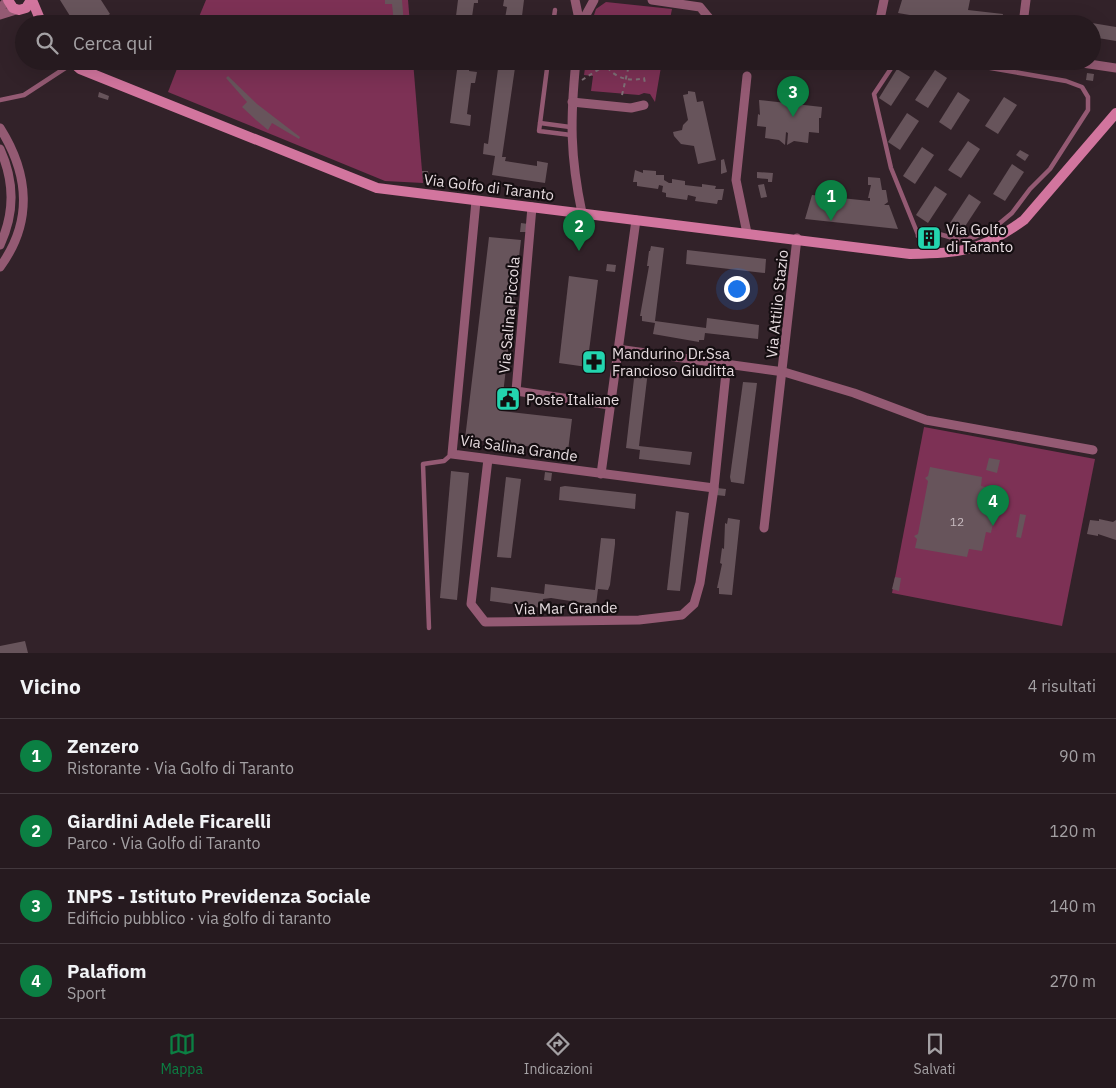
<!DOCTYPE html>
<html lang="it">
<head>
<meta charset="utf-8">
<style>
	body { margin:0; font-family:"IBM Plex Sans",sans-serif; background:#2e2328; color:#f1f3f6 }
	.you { position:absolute; left:736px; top:288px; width:18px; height:18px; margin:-12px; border:4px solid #fff; border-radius:50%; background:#1a73e8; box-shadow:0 0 0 8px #1a73e833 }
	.badge { display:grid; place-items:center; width:32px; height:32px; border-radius:50%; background:#0b8043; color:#fff; font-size:16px; font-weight:700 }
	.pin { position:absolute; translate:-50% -41px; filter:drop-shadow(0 1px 2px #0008) }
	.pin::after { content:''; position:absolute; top:26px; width:18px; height:15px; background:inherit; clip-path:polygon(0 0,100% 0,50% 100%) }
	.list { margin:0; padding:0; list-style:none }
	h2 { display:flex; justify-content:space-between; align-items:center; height:65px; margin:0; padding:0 20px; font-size:21px }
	h2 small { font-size:16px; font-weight:400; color:#a4a1a4 }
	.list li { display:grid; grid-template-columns:32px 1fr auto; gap:15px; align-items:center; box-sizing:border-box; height:75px; padding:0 20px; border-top:1px solid #42383d }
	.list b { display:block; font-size:19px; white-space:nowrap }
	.list p { margin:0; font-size:16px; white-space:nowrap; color:#a4a1a4 }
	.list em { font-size:16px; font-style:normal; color:#a4a1a4 }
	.icon { flex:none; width:28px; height:28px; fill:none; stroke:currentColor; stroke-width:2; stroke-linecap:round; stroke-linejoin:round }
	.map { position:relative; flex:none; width:1116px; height:653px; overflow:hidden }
	.search { position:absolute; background:#261a1f; box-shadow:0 5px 20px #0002; left:15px; right:15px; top:15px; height:55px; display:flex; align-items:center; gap:12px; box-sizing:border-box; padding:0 18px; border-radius:28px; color:#a4a1a4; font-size:19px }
	.sheet { height:365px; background:#261a1f }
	nav { display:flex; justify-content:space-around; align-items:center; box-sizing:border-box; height:70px; border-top:1px solid #42383d; background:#261a1f; font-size:14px; color:#a4a1a4 }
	nav a { display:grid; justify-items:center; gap:2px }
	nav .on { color:#0b8043 }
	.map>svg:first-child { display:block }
</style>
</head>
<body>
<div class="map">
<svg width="1116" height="653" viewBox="0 0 1116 653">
	<rect width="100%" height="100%" fill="#322229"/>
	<g fill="#7d3155">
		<path d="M206,0H408L410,24H196Z"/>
		<path d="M606,2L672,9L669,24H591L596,9Z"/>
		<path d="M180,61H413L423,183L385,181L168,92Z"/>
		<path d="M586,61H662L655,102L650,94L644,93L639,95L591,91L593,76L584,75Z"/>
		<path d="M924,427L1095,459L1062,626L892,593Z"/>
	</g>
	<g fill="#67545b">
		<path d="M60,0H101L110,14L95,24H75Z"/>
		<path d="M385,0H402L404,24H394L392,4H385Z"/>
		<path d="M458,0H478V3H474L471,24H455Z"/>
		<path d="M504,0H524L521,24H504L507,7L503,6Z"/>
		<path d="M902,0H970L968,10L1003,14L1001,24H955L956,18L945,16L944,21L898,13Z"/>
		<path d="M1038,15L1056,16L1087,23L1090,22L1089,24H1036Z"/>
		<path d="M1092,23L1116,27V41L1092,37Z"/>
		<path d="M104,61H151L148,70L128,62L125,69Z"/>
		<path d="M450,61H470L469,71L477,72L475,83H471L467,114L471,115L470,126L450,123L457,70L449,69Z"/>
		<path d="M499,61H516L502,157H506L505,161L537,166V161L548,163L545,183L492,175L495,156L483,154L484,143L488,144Z"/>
		<path d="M897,69L910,77L891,106L879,98Z"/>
		<path d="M935,70L947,78L928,108L915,100Z"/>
		<path d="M1087,73L1094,74L1093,81L1086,80Z"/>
		<path d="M228,76L257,104L300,137L299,139L272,123L268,130L256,120L242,107L247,102L226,78Z"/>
		<path d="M688,91L695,92L697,102L703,101L716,160L698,164L694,146L681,144L674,136L673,132L682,130L683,125L688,120L683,95L688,94Z"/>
		<path d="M99,92L109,96L108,100L98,97Z"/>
		<path d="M958,92L970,100L951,130L939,122Z"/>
		<path d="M1004,97L1017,105L998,134L985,126Z"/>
		<path d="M759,100L822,107L821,118H819V133L809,132L808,143L794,141L787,145L788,133L786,132L785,145L779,140L765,138L766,127L757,126L758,114L760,115Z"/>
		<path d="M907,113L919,121L900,150L888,142Z"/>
		<path d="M968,141L980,149L961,178L948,170Z"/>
		<path d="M922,147L934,155L915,184L903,176Z"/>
		<path d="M1020,150L1029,155L1025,161L1016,155Z"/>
		<path d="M724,159L727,172L721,174V160Z"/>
		<path d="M1012,164L1024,172L1005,201L993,194Z"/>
		<path d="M635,170L643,173V170L656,171V175H664V180L669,183H672V179L685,181V185L702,187V184L716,186L715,189H724L722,200H718L717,204L695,201L696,197L688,195L687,200L666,197V193L662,192L663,186L659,185L658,189L637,186V182H633Z"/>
		<path d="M422,171H428L429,178L423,179Z"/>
		<path d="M757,172L773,173L772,182H768V179L757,178Z"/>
		<path d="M868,177L880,178L882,190H886L888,202L884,205H889L898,229L805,219L812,195L870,201V198H868L871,185H868Z"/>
		<path d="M764,184L767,197L761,198L758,185Z"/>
		<path d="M935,186L947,194L928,223L916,215Z"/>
		<path d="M969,194L981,202L962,231L950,223Z"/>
		<path d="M521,223L528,224L527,232H520Z"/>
		<path d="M929,235L934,238L931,243L923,239Z"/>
		<path d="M489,237L521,240L501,411L572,419L568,451L465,439Z"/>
		<path d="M651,246L664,248L655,321L706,328L707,318L759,325L758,339L705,333L704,340H699V342L653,334L655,323L642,321V316H640L649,266H647L649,251H650Z"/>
		<path d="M687,250L766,259L765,273L686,264Z"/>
		<path d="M607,264L616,265L615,272L606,271Z"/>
		<path d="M569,276L598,280L587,367L559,363Z"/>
		<path d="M635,370L648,371L639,446L692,452L690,465L639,459L640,450L626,448Z"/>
		<path d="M743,382L757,383L744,484L731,482L730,477Z"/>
		<path d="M989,458L1000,460L997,473L986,470Z"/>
		<path d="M930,467L982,477L981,486L994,489L990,508L996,509L991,533L986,532L982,551L969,549L967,557L915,548L917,539L914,536L918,534L928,481L925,478L928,476Z"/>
		<path d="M451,471L469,473L457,600L440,598Z"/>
		<path d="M545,472L552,473L551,481L544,480Z"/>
		<path d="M506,477L521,479L511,558L497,557Z"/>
		<path d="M565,486L636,494L635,509L559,500L560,487Z"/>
		<path d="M717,488L726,489L725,496L716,495Z"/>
		<path d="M676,511L689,513L680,591L667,590Z"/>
		<path d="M1020,514L1026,515L1021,538L1016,537Z"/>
		<path d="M728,518L740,520L732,595L719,594V588H717L722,564L720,563L722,548L724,549L725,523L727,524Z"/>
		<path d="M1099,519L1113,522L1116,520V540L1098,534V536L1087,534L1090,520L1099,521Z"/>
		<path d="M601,538L615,539V544L610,585L608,590L598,589L596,605L551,598L543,599L542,608L490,601L491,587L544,594L545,584L595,590Z"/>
		<path d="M895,577L901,578L899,591L892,589Z"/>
		<path d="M25,641L28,653H0V646Z"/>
	</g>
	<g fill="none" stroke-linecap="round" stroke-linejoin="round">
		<g stroke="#7e7076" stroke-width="2" stroke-dasharray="4 4" stroke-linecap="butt">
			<path d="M613,24C627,14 639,16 653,24"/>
			<path d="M638,24L639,17"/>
			<path d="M656,24L658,23"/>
			<path d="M603,61C611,76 627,83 644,78L645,83"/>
			<path d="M617,61C626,69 633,69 645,66L643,61"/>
			<path d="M582,80L612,61"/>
			<path d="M622,95L630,61"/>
		</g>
		<g stroke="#945a73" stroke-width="4.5">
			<path d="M553,24L555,10"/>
			<path d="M548,61L539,131L571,135"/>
			<path d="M896,61L874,94L891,168L925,252"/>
			<path d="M548,63L576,68"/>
			<path d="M0,100L24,95L73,63"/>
			<path d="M540,123L570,127"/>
			<path d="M918,236L925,230L960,240L975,237L994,228L1012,213L1030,189L1050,169L1088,110V97L1082,87L1066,81L950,61"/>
			<path d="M429,628L423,464L444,461L452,454"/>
		</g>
		<g stroke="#945a73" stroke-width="9">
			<path d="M575,0L580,24"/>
			<path d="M652,0L700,7L714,24"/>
			<path d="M0,8L8,0"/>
			<path d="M0,15L16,10"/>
			<path d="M581,24L594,0"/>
			<path d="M879,24L884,0"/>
			<path d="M1023,24L1026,0"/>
			<path d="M576,61C570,119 570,156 582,213"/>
			<path d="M834,61H839"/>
			<path d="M1069,61L1116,68"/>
			<path d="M747,76L736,180L747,233"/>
			<path d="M572,102L631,108L644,105"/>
			<path d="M0,128C29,174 33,222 0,267"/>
			<path d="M0,149C15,182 15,213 0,245"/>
			<path d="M476,201L452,454L714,488"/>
			<path d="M532,207L516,391L610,405"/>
			<path d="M617,349L784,372L854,393L926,420L1093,450"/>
			<path d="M488,459L471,604L485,622L639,620L682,615L694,604L700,583L714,488L727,363"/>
			<path d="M601,474L636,220"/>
			<path d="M764,528L797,238"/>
		</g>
		<g stroke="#d2759e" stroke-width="10">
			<path d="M8,0L13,8L19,10L26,8L31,0"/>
			<path d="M32,0L42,24"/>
			<path d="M71,61L80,69L377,188L910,254C962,253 981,251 1024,220L1116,113"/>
		</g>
	</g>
	<defs>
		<symbol id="building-square" viewBox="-11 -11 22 22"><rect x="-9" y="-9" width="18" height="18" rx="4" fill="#23d5af" stroke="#150e11"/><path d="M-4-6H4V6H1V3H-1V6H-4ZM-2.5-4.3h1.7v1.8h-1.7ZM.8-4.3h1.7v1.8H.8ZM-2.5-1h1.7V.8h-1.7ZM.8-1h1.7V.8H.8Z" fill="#111"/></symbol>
		<symbol id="pharmacy-square" viewBox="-11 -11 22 22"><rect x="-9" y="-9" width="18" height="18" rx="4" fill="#23d5af" stroke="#150e11"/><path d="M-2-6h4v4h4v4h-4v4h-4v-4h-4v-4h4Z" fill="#111"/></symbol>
		<symbol id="civic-square" viewBox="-11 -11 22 22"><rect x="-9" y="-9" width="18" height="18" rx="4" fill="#23d5af" stroke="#150e11"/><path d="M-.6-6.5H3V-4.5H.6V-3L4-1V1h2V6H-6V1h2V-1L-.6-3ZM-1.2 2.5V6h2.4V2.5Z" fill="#111"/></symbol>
	</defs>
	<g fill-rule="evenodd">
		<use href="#building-square" x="915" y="224" width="28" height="28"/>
		<use href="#pharmacy-square" x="580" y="348" width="28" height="28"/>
		<use href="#civic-square" x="494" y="385" width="28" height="28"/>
	</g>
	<g text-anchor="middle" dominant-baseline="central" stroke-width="4.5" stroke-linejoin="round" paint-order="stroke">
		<g font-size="12" fill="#c6b9be">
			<text x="957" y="521">12</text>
		</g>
		<g font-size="15" fill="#e6dbdf" stroke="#150e11">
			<text transform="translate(489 187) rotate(7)">Via Golfo di Taranto</text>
			<text transform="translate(777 304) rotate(-84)">Via Attilio Stazio</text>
			<text transform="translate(509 315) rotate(-85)">Via Salina Piccola</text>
			<text transform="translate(519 448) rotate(8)">Via Salina Grande</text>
			<text transform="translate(566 608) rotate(-1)">Via Mar Grande</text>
		</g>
		<g font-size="15" fill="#e6dbdf" stroke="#150e11" text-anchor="start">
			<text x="946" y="229">Via Golfo<tspan x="946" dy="17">di Taranto</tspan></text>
			<text x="612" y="353">Mandurino Dr.Ssa<tspan x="612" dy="17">Francioso Giuditta</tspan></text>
			<text x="526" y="399">Poste Italiane</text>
		</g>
	</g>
</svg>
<div class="you"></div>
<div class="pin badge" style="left:831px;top:221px">1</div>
<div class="pin badge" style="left:579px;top:251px">2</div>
<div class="pin badge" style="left:793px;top:117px">3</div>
<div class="pin badge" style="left:993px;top:526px">4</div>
<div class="search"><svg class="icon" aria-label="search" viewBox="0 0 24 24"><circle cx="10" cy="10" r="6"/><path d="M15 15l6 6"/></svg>Cerca qui</div>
</div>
<section class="sheet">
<h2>Vicino<small>4 risultati</small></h2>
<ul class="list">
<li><span class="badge">1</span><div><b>Zenzero</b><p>Ristorante · Via Golfo di Taranto</p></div><em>90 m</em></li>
<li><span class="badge">2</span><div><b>Giardini Adele Ficarelli</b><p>Parco · Via Golfo di Taranto</p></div><em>120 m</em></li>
<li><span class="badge">3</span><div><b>INPS - Istituto Previdenza Sociale</b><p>Edificio pubblico · via golfo di taranto</p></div><em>140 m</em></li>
<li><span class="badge">4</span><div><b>Palafiom</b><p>Sport</p></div><em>270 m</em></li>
</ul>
</section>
<nav>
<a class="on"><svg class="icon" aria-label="map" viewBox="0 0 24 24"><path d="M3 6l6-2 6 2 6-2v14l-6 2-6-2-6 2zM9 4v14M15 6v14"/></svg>Mappa</a>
<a><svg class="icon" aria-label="directions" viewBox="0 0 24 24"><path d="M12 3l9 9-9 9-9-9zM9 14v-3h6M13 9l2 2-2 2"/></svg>Indicazioni</a>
<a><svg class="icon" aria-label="saved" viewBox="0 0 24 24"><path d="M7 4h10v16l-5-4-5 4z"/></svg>Salvati</a>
</nav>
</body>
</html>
